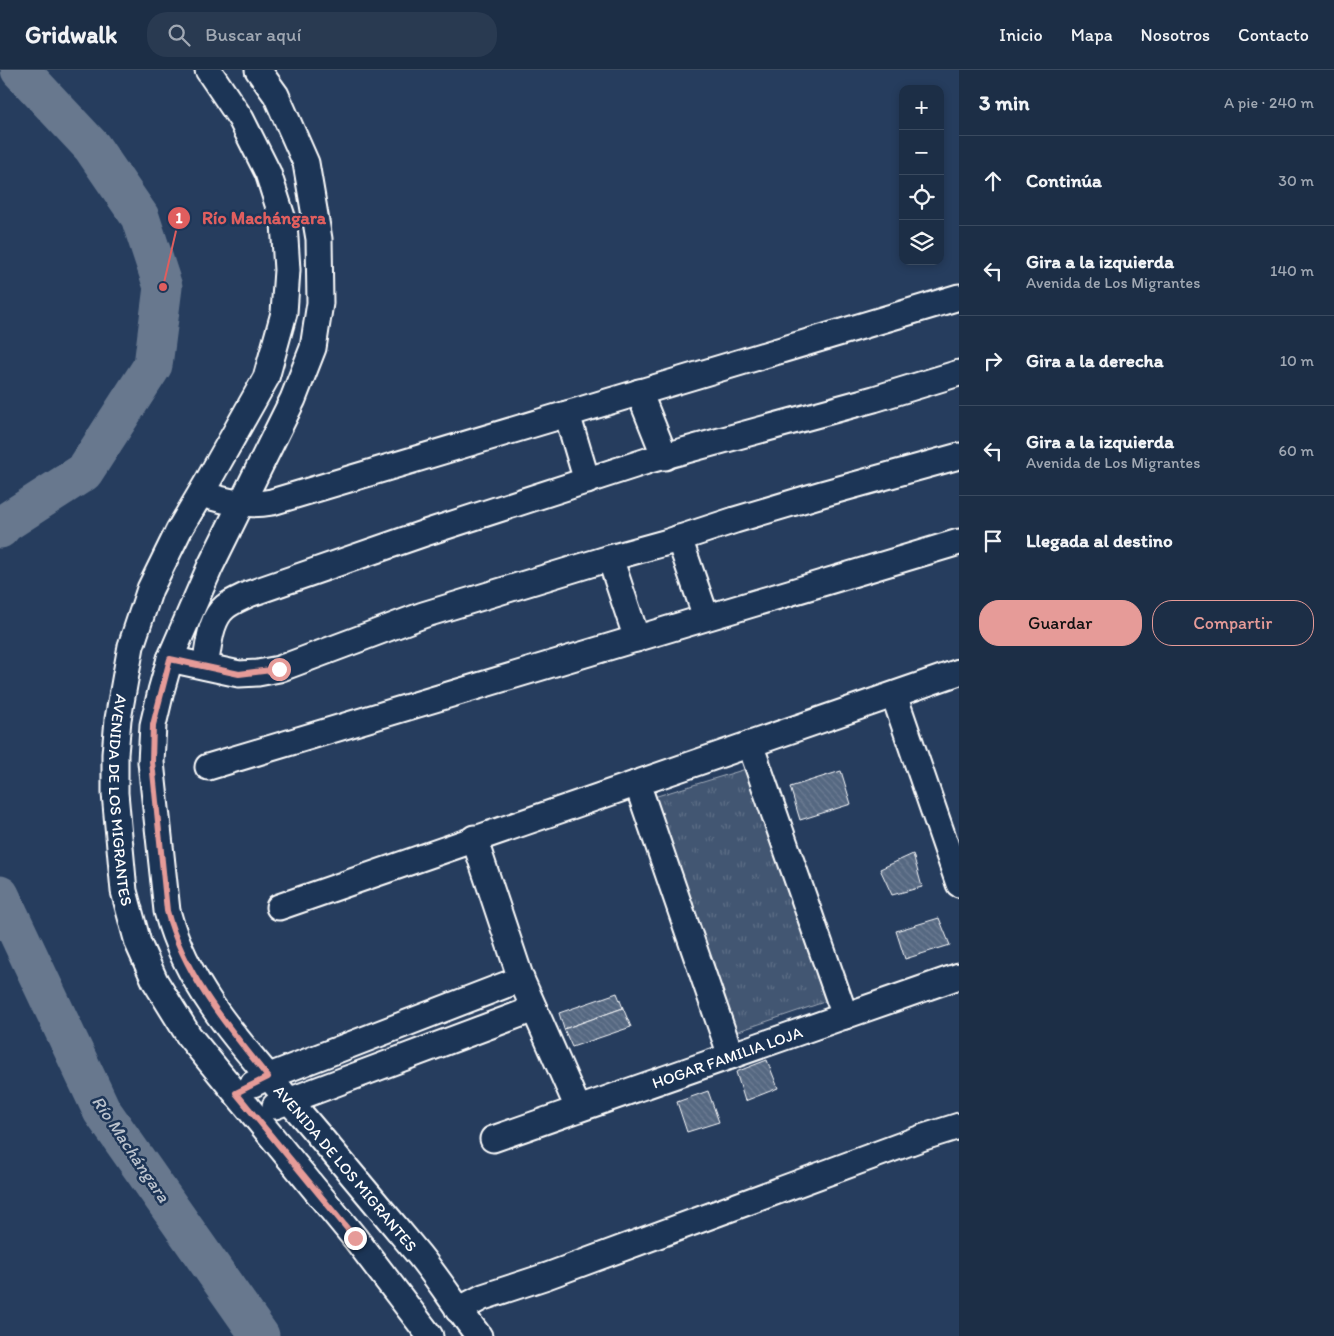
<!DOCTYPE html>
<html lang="es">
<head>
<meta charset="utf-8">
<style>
	body { margin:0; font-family:Itim,sans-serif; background:#293a51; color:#f1f3f6 }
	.controls { position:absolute; right:15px; top:15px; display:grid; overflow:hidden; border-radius:10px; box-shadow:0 2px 8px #0003 }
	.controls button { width:45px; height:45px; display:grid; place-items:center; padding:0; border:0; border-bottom:1px solid #3a4a5f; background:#1c2e46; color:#f1f3f6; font:25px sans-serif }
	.stop { position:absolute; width:15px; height:15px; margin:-11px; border:4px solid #e69b98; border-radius:50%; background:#fff }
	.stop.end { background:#e69b98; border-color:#fff; box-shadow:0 1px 5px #0008 }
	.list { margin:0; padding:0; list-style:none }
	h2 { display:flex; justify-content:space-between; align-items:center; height:65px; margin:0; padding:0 20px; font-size:21px }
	h2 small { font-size:16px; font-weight:400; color:#a0a8b3 }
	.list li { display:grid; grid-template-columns:32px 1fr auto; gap:15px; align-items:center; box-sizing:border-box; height:90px; padding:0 20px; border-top:1px solid #3a4a5f }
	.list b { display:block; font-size:19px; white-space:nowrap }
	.list p { margin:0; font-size:16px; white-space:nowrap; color:#a0a8b3 }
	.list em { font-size:16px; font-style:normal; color:#a0a8b3 }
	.actions { display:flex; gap:10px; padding:15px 20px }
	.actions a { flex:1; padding:11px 0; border:1px solid #e69b98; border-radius:20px; text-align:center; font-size:18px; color:#e69b98 }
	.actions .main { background:#e69b98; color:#111 }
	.icon { flex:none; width:28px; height:28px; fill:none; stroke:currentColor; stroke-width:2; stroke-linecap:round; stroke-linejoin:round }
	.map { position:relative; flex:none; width:959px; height:1266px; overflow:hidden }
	header { display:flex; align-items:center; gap:30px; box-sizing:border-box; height:70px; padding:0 25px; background:#1c2e46; border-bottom:1px solid #3a4a5f }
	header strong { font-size:24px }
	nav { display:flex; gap:28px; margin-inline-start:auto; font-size:18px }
	.search { width:350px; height:45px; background:#293a51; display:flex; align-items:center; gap:12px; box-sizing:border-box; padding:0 18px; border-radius:20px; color:#a0a8b3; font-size:19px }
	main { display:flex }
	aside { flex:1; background:#1c2e46 }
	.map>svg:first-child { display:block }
</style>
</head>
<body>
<header>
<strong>Gridwalk</strong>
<div class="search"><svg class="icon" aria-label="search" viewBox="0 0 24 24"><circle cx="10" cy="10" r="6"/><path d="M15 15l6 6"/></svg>Buscar aquí</div>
<nav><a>Inicio</a><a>Mapa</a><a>Nosotros</a><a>Contacto</a></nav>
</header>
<main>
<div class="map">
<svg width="959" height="1266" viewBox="0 0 959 1266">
	<defs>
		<pattern id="park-tufts" width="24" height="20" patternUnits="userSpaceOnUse" patternTransform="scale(1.25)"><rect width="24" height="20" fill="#425672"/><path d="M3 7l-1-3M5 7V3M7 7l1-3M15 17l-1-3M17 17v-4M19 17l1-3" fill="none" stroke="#5e6f87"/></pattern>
		<pattern id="building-back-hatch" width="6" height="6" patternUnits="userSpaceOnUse" patternTransform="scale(1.25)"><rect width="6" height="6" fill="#556781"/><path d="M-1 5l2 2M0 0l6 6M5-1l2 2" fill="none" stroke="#6e7e94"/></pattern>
	</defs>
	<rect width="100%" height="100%" fill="#263d5e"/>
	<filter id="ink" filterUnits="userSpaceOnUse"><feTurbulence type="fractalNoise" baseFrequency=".02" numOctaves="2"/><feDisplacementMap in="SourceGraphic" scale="10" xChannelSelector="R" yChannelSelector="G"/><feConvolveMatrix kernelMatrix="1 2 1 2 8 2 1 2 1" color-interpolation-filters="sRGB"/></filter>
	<g filter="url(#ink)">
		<path fill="url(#park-tufts)" stroke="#a0aab8" d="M746,699L827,931L724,966L644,730Z"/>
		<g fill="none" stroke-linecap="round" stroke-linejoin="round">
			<g stroke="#67788e" stroke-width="39">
				<path d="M0,459L5,453L84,402L153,295L163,217L140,147L92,77L20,0"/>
				<path d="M0,825L102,1041L260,1266"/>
			</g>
		</g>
		<g fill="url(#building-back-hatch)" stroke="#fff">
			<path d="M841,701L851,734L800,750L790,717Z"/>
			<path d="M913,784L922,817L892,825L880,799Z"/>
			<path d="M939,848L950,875L905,889L896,861Z"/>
			<path d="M617,923L623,938L564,959L559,943Z"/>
			<path d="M623,938L631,957L572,977L564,959Z"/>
			<path d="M767,990L778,1018L745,1031L736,1002Z"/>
			<path d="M708,1021L719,1052L687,1062L677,1032Z"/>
		</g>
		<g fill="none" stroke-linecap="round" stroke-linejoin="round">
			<defs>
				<g id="minor">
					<path id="s1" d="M208,0L241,49L268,103L284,153L287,200L284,243L266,308L208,411L179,460L150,519L131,576L118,649L115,684V723L124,821L138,873L155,911L189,966L355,1168L430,1266"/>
					<path id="s2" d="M258,0L276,25L306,93L319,169L320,233L313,278L293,329L210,497L170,589L161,621L153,655L151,692L167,841C188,921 247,981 299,1042C340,1090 379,1137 419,1185C440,1211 458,1240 479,1266"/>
					<path d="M639,322L665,387"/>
					<path d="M567,344L587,411"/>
					<path d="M201,424C225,431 246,437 272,432L959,227"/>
					<path d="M679,468L706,547"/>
					<path d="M610,488L668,472L735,450L822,424L959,386"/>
					<path d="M170,589L239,604L258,603L279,599L423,545L610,488L637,569"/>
					<path d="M205,596C209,578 209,550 225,537C231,532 241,528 249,524L425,463L650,390L874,329L959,303"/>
					<path d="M894,625L959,814"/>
					<path d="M750,674L845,946"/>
					<path d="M208,697L959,472"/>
					<path d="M637,713L731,986"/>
					<path d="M474,768L521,909L578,1038"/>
					<path d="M279,837L959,602"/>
					<path d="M253,1014L267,1007L521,909"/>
					<path d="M275,1036L534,939"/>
					<path id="s3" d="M493,1069L959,906"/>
					<path d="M458,1240L483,1227L547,1206L924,1067L959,1056"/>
				</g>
			</defs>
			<use href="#minor" stroke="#fff" stroke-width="29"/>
			<use href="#minor" stroke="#1d3557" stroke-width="25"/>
		</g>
	</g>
	<g fill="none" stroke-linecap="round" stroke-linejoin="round" filter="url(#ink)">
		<path stroke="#e69b98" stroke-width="6" d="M279,599L239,604L170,589L153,655L152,692L167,841C184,905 227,956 268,1007L236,1023L355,1168"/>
	</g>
	<g text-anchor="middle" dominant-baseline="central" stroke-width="5" stroke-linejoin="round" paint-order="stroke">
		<g font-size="16" fill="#fff" stroke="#1d3557">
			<text stroke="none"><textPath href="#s1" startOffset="786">AVENIDA DE LOS MIGRANTES</textPath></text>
			<text stroke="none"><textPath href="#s3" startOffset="248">HOGAR FAMILIA LOJA</textPath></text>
			<text stroke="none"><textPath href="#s2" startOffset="1205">AVENIDA DE LOS MIGRANTES</textPath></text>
		</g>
		<g font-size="18" font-style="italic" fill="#bbc2cc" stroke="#1d3557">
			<text transform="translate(131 1079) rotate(56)">Río Machángara</text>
		</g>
	</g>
	<path fill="none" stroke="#e05e5e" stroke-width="2" d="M163 217L179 148"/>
	<g fill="#e05e5e" stroke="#1d3557" stroke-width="2">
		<circle cx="163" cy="217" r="5"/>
		<circle cx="179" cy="148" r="12"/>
	</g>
	<g font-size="15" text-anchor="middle" font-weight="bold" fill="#fff">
		<text x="179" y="153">1</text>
	</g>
	<g font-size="18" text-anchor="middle" font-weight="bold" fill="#e05e5e" stroke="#1d3557" stroke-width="5" stroke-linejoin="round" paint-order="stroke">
		<text x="264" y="154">Río Machángara</text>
	</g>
</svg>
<div class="controls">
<button>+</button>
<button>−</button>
<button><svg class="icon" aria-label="locate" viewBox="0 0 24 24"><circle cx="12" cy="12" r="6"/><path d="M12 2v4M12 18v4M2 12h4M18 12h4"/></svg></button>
<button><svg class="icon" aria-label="layers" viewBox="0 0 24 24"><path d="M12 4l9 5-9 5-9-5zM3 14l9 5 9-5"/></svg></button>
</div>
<div class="stop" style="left:279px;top:599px"></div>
<div class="stop end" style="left:355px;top:1168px"></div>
</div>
<aside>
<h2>3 min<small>A pie · 240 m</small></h2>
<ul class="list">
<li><svg class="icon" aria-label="ahead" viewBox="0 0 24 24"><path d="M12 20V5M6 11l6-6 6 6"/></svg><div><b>Continúa</b></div><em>30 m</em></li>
<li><svg class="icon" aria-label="left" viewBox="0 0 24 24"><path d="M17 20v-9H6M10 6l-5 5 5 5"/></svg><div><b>Gira a la izquierda</b><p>Avenida de Los Migrantes</p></div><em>140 m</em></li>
<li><svg class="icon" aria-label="right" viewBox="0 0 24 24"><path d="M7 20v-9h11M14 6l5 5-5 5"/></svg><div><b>Gira a la derecha</b></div><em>10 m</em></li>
<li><svg class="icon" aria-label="left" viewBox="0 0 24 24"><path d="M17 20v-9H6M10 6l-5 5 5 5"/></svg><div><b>Gira a la izquierda</b><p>Avenida de Los Migrantes</p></div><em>60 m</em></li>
<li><svg class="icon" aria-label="arrive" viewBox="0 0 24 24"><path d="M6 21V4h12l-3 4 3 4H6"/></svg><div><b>Llegada al destino</b></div></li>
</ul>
<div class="actions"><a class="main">Guardar</a><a>Compartir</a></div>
</aside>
</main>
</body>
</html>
